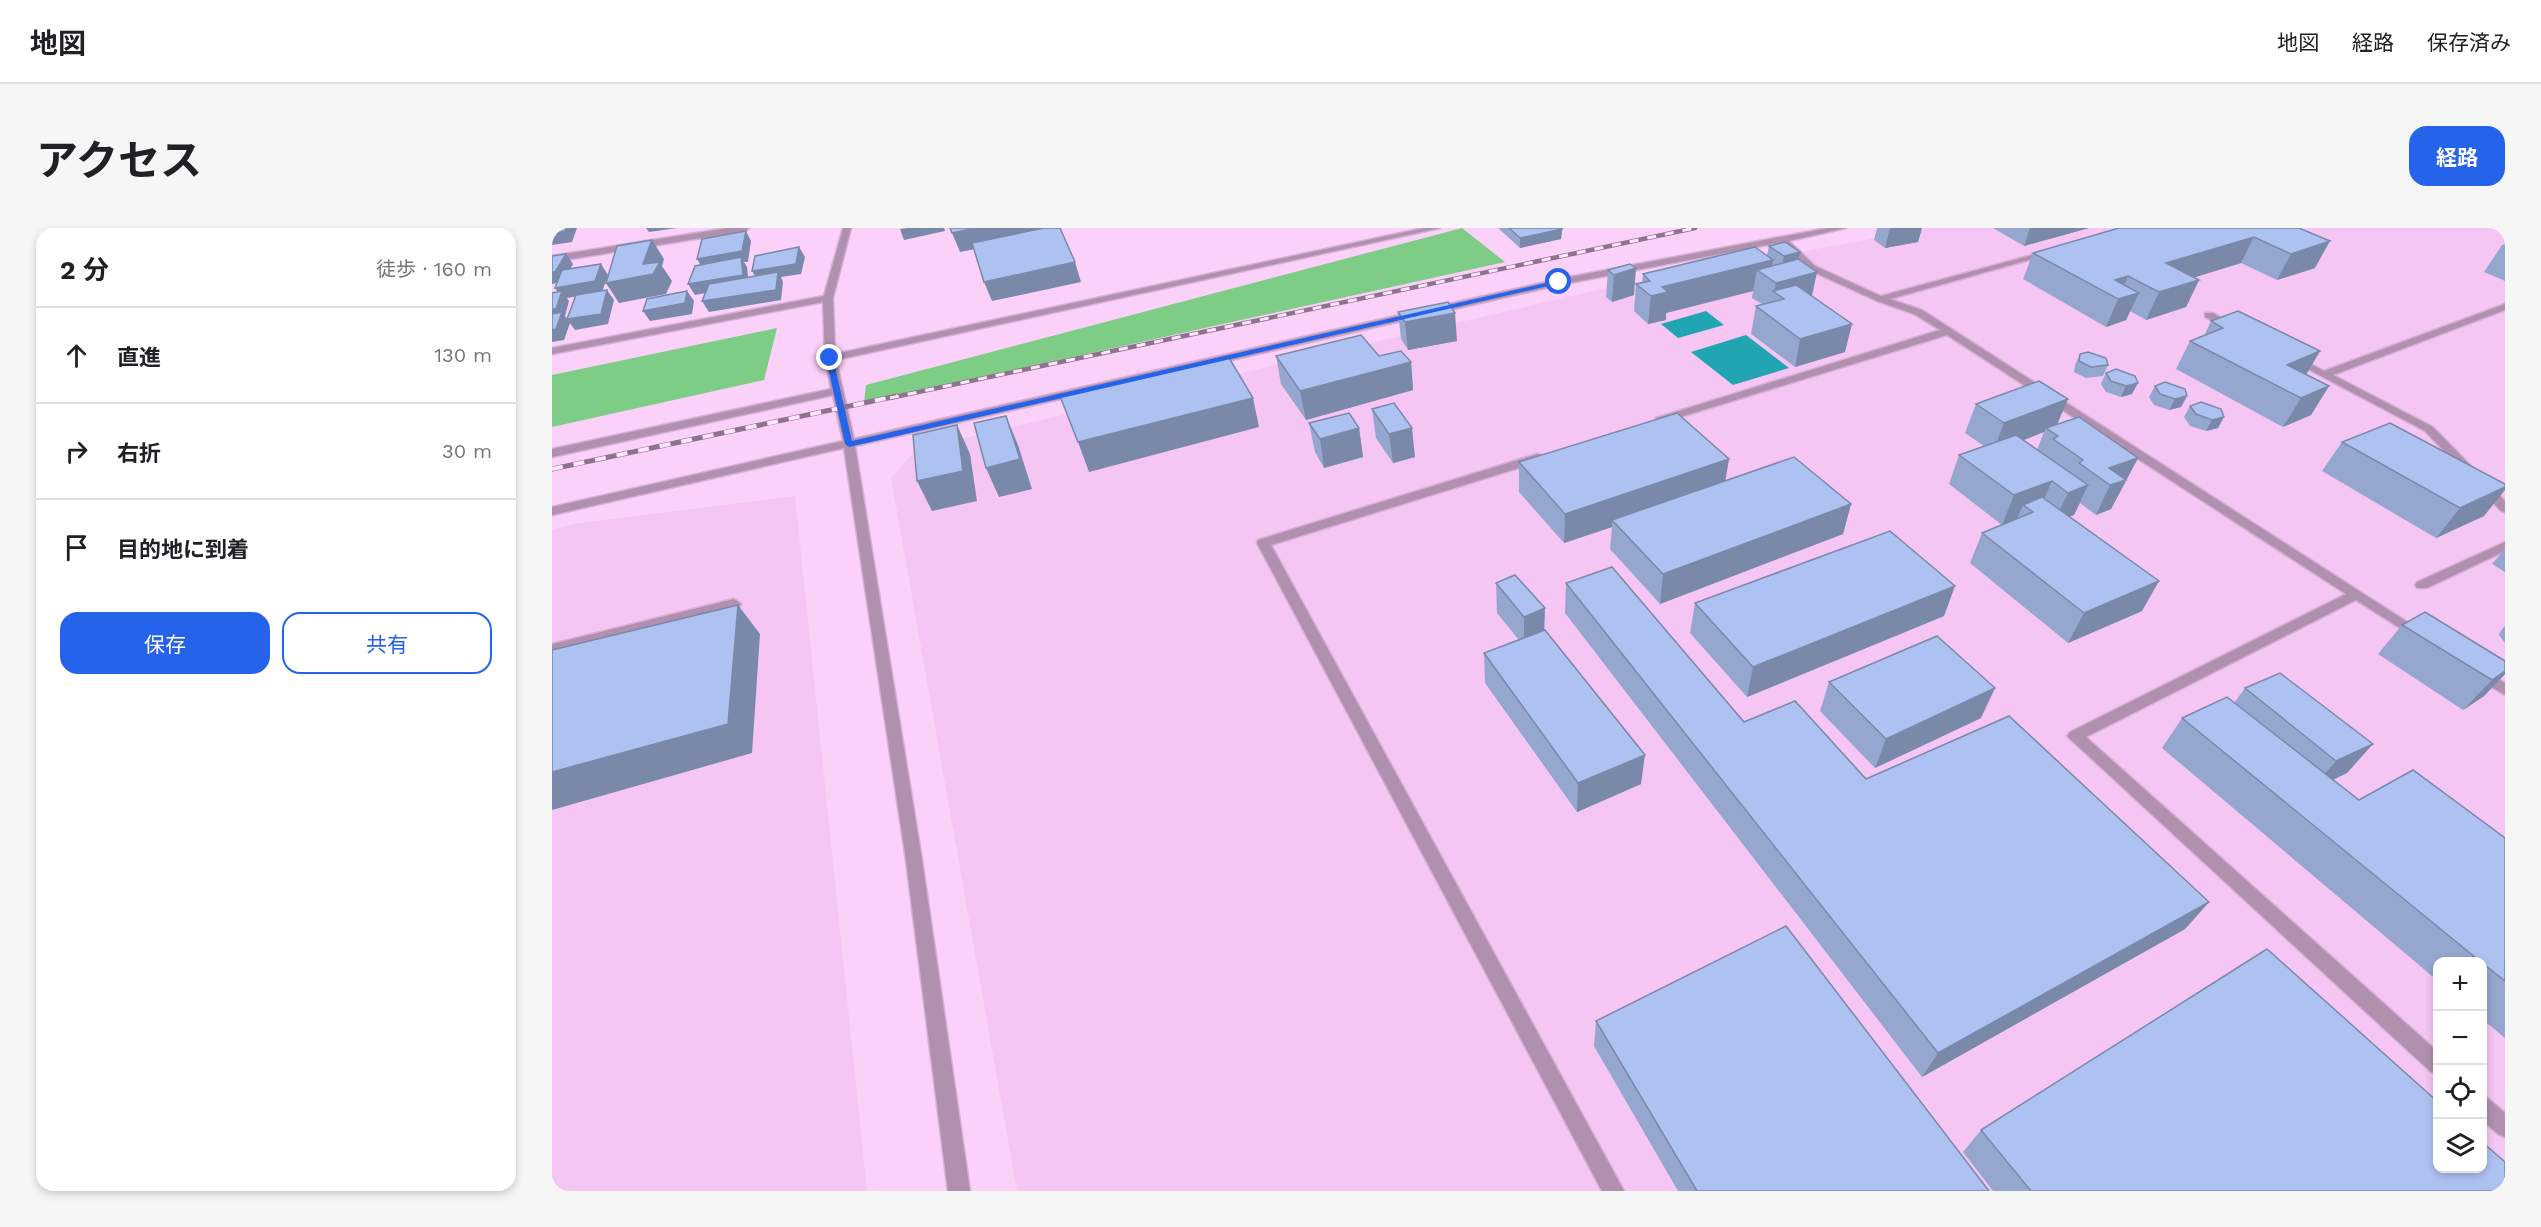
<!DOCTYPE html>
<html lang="ja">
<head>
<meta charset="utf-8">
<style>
	body { margin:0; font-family:"Work Sans","Noto Sans JP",sans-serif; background:#f6f6f6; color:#202124 }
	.controls { position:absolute; right:18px; bottom:18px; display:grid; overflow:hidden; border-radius:12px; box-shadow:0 3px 9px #0003 }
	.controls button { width:54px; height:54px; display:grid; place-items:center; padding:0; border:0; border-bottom:2px solid #e0e0e0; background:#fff; color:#202124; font:30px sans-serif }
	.stop { position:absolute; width:18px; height:18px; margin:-14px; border:4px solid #2563eb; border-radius:50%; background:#fff }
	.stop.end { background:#2563eb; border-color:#fff; box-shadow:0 2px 6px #0008 }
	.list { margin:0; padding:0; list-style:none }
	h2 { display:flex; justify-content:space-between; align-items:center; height:78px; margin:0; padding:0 24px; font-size:26px }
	h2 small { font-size:20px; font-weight:400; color:#757577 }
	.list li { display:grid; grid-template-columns:39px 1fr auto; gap:18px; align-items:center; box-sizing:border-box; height:96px; padding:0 24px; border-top:2px solid #e0e0e0 }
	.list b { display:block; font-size:22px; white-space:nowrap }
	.list em { font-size:20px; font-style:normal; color:#757577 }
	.actions { display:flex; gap:12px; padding:18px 24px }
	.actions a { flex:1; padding:14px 0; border:2px solid #2563eb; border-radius:18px; text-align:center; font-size:21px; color:#2563eb }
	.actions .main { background:#2563eb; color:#fff }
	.icon { flex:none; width:33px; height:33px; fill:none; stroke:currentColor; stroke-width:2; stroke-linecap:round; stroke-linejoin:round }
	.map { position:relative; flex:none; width:1953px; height:963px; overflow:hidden; border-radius:18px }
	header { display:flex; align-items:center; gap:36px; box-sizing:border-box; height:84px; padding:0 30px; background:#fff; border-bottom:2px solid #e0e0e0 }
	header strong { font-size:28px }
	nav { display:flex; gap:33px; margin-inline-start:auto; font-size:21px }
	.intro { display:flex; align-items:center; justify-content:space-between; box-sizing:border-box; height:144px; padding:0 36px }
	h1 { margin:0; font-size:42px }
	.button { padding:15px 27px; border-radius:18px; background:#2563eb; color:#fff; font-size:21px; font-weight:700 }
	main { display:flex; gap:36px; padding:0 36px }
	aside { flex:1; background:#fff; border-radius:18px; box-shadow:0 3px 9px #0003 }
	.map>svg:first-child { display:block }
</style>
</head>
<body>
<header>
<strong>地図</strong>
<nav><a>地図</a><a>経路</a><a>保存済み</a></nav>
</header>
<div class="intro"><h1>アクセス</h1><a class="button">経路</a></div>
<main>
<aside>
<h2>2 分<small>徒歩 · 160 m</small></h2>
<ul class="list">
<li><svg class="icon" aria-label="ahead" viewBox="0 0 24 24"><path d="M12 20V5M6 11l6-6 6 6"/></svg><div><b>直進</b></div><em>130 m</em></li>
<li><svg class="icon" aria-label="right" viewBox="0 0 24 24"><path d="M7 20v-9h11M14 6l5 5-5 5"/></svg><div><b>右折</b></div><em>30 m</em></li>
<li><svg class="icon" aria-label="arrive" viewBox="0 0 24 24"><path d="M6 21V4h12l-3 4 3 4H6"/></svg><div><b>目的地に到着</b></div></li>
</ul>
<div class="actions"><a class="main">保存</a><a>共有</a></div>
</aside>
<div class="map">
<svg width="1953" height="963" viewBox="0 0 1953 963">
	<rect width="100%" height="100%" fill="#fbd1f9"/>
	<g fill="#f5c5f3" fill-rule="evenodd">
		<path d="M1377,0H1953V963H465L339,250L365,221L1050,61ZM1886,734H1930V940H1886Z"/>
		<path d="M243,268L315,963H0V302L22,296Z"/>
	</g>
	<g fill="#7dcd86">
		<path d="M910,0L953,34L312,175L314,157Z"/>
		<path d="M225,100L212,152L0,199V147Z"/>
	</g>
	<g fill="#22a5b3">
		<path d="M1154,83L1172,97L1126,110L1109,96Z"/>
		<path d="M1194,107L1237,140L1181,157L1139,124Z"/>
	</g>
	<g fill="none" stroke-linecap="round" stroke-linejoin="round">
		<defs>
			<g id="minor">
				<path d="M176,0H197L193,3L0,34V28Z"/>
				<path d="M291,0H299L281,70L283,126L872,0H888L284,132L302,211L1007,51L1276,0H1294L1237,13L1263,38L1329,68L1502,21V25L1338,71L1370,82L1874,406L1867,411L1862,409L1804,372L1534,509L1886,824V846L1879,844L1515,508L1518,504L1794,366L1395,107L1112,194H1104V190L1388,102L1362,86L1325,73L1257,42L1230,14L1007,57L303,218L370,632L418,963H396L354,632L292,220L0,287V279L291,213L281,167L0,229V221L279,161L273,130L271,74L0,126V120L272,68Z"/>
				<path d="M1953,76V82L1781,147L1881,199L1953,273V284L1949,283L1873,203L1735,130L1744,128L1772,143Z"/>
				<path d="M1653,85H1661L1686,99L1677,101L1653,89Z"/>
				<path d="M985,226L989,227V233L719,317L1072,963H1050L705,315L706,312Z"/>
				<path d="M1953,314V323L1875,360H1865L1863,357L1865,354Z"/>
				<path d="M182,371L189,376L187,379L0,426V416Z"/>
				<path d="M1928,440L1953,455V467L1923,449L1921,445L1923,441Z"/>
				<path d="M1930,868L1937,871L1953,885V909L1946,906L1930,892Z"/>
			</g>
		</defs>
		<use href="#minor" stroke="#d5b0d4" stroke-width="3"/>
		<use href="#minor" fill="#b08faf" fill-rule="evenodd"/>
		<defs>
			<path id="rail-far1" d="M338,170L1143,0"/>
			<path id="rail" d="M0,241L345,168"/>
		</defs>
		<use href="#rail-far1" stroke="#8e738d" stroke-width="4.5"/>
		<use href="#rail" stroke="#8e738d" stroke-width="5"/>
		<use href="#rail-far1" stroke="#fee5fd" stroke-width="3" stroke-dasharray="9" stroke-linecap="butt"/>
		<use href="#rail" stroke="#fee5fd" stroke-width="4" stroke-dasharray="11" stroke-linecap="butt"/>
	</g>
	<g fill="#96a7cf" fill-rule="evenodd">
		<path d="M946,0H1009L1010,1L1009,11L968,20Z"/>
		<path d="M1325,0H1370L1366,14L1333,20L1322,12Z"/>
		<path d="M1441,0H1537L1472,18Z"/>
		<path d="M1747,0L1763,40L1725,52L1689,35L1643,49L1647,52L1634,79L1594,92L1578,83L1574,92L1554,99L1471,51L1481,25Z"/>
		<path d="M1953,16V53L1932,44L1950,17Z"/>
		<path d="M1217,18L1246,32L1265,44L1260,68L1293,124L1243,139L1199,106L1204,78L1210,76L1200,70L1201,63L1114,85V92L1096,96L1082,83L1084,56L1090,55L1091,46L1215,27Z"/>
		<path d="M1078,36L1082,67L1060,74L1054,69L1056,42Z"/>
		<path d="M846,84L905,113L856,122L849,111Z"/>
		<path d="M1659,93L1768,123L1754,146L1777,158L1759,187L1731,199L1624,141L1638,113L1652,108Z"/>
		<path d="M1528,126L1556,137L1551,148L1534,150L1522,144L1523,137Z"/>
		<path d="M724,128H827L859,134L861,162L754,192L729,156Z"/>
		<path d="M1564,141L1580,166L1569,169L1554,164L1549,156L1554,145Z"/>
		<path d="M1603,158L1635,168L1629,179L1617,182L1602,177L1597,169Z"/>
		<path d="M1649,174L1666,200L1654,203L1638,198L1632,189L1638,178Z"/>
		<path d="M1424,176L1505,196L1586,230L1559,281L1544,287L1528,275L1522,287L1517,289L1590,383L1516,415L1418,335L1430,305L1450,297L1397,256L1407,227L1432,218L1413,205ZM1492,204L1485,222L1471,212Z"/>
		<path d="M820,181L863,229L841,235L824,210Z"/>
		<path d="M757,195L807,200L811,229L772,240L763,224Z"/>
		<path d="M1790,214L1932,288L1884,310L1770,243Z"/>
		<path d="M1177,231L1173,253L1299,276L1291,306L1108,376L1058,321L1060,299L1012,315L967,264V234Z"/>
		<path d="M1953,321V344L1940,336Z"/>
		<path d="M944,355L992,402L1089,556L1025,584L933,455L932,425L967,412L945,385Z"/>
		<path d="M1014,355L1192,494L1314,551L1657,674L1633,701L1370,849L1013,385Z"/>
		<path d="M1143,375L1392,388L1195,469L1138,405Z"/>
		<path d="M1850,397L1953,433V446L1932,468L1911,482L1826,426Z"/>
		<path d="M1953,398V415L1947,407L1948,404Z"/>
		<path d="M1728,445L1795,545L1781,552L1807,572L1953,610V810L1930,791V734H1886V753L1610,520L1630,490L1682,475L1693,460Z"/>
		<path d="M1277,454L1429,490L1323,540L1268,483Z"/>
		<path d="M1044,793L1437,963H1126L1042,818Z"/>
		<path d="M1429,902L1953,963H1441L1411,924Z"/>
	</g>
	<g fill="#7a88a9">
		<path d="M14,0H25L20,14L0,17V6Z"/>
		<path d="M94,0H125L97,4Z"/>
		<path d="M355,0H392L393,3L352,12L348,1Z"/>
		<path d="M424,0H490L433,19L408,24L400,5Z"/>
		<path d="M1338,0H1370L1366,14L1333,20Z"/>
		<path d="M1478,0H1537L1472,18Z"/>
		<path d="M1010,1L1009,11L968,20V10Z"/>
		<path d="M194,3L199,13L196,34H192L195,39L197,57L143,67L136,56L151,41L145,31Z"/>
		<path d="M1702,9L1689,35L1602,62L1614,35Z"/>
		<path d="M100,12L112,31L110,38L120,53L114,66L67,75L54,55L91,36Z"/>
		<path d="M1778,13L1763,40L1725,52L1739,26Z"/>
		<path d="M247,19L253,29L249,46L229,49L231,54L229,72L157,84L150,73L206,53L200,43Z"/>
		<path d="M1248,24L1243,50L1265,44L1259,71H1232L1222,64L1224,55L1227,54L1232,28Z"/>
		<path d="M14,26L21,36L11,54L0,56V44Z"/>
		<path d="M1221,32L1218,51L1205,42L1201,63L1114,85V92L1096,96L1099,68L1110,59Z"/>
		<path d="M523,34L529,54L440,73L432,54Z"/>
		<path d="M49,36L56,47L50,64L15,70L17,73L13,88L18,95L12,112L0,114V81L8,67L3,60Z"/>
		<path d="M1084,40L1082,67L1060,74L1062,47Z"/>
		<path d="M1576,48L1566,71L1563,52Z"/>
		<path d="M1647,52L1634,79L1594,92L1607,64Z"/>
		<path d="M55,62L62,72L56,96L23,102L15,91Z"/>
		<path d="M135,63L142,73L140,86L98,93L91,83Z"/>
		<path d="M1587,65L1574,92L1554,99L1566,71Z"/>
		<path d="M903,85L905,113L856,122L853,94Z"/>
		<path d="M1300,96L1293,124L1243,139L1248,111Z"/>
		<path d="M1768,123L1751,152L1735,137Z"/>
		<path d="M859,134L861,162L754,192L748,163Z"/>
		<path d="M1586,155L1580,166L1569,169L1574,158Z"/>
		<path d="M1777,158L1759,187L1731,199L1749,170Z"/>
		<path d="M1635,168L1629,179L1617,182L1623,171Z"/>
		<path d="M701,170L707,199L537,244L526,214Z"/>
		<path d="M1516,171L1504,199L1494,200L1492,204L1441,224L1452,195Z"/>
		<path d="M454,188L466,217L480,261L447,269L434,240Z"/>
		<path d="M1672,189L1666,200L1654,203L1660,192Z"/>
		<path d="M405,197L418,226L425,273L380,283L365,253Z"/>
		<path d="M807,200L811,229L772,240L768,211Z"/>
		<path d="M860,200L863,229L841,235L837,206Z"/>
		<path d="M1586,230L1559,281L1544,287L1558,257L1557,240Z"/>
		<path d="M1177,231L1172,260L1060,292V299L1012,315L1013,286Z"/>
		<path d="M1500,253L1487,283L1481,284L1471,277L1465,291L1450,297L1462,267Z"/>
		<path d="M1536,257L1522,287L1502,294L1516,265Z"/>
		<path d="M1953,259V262L1932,288L1884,310L1908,280Z"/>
		<path d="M1299,276L1291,306L1108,376L1111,346Z"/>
		<path d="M1607,353L1590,383L1516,415L1532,385Z"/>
		<path d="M1403,358L1392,388L1195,469L1201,439Z"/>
		<path d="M186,377L208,406L200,525L0,582V544Z"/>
		<path d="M993,380L992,410L972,418V389Z"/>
		<path d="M1953,443V446L1932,468L1911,482L1940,452Z"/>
		<path d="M1443,460L1429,490L1323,540L1334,511Z"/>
		<path d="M1821,516L1795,545L1759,562L1784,533Z"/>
		<path d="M1093,527L1089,556L1025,584L1026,555Z"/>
		<path d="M1657,674L1633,701L1370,849L1386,825Z"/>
	</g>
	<g fill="#aec2f1" stroke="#7a88a9" stroke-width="1.5">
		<path d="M0,0H14L13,3L0,6Z"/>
		<path d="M398,0H424L400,5Z"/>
		<path d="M492,0H508L523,34L432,54L420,15Z"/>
		<path d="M957,0H1009L1010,1L968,10Z"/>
		<path d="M1567,0H1747L1778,13L1739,26L1702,9L1614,35L1647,52L1607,64L1576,48L1563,52L1587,65L1566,71L1481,25Z"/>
		<path d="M194,3L190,23L145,31L150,11Z"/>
		<path d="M100,12L91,36L108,34L101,46L54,55L65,18Z"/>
		<path d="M1233,14L1248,24L1232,28L1217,18Z"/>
		<path d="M247,19L244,36L200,43L203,28Z"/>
		<path d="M1203,19L1221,32L1110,59L1116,64L1099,68L1084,56L1098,53L1091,46Z"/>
		<path d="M14,26L3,44H0V28Z"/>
		<path d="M189,29L191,47L136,56L143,38Z"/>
		<path d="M1246,31L1265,44L1224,55L1205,42Z"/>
		<path d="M49,36L43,53L3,60L10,42Z"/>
		<path d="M1078,36L1084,40L1062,47L1056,42Z"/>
		<path d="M226,44L224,62L150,73L157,56Z"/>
		<path d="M1244,57L1300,96L1248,111L1204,78L1232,71L1221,63Z"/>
		<path d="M55,62L49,86L15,91L24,67Z"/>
		<path d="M10,63L4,81H0V65Z"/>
		<path d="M135,63L133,75L91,83L95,71Z"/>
		<path d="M896,74L903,85L853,94L846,84Z"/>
		<path d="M1686,83L1768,123L1735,137L1777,158L1749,170L1638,113L1671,100L1659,93Z"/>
		<path d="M10,84L4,101L0,102V86Z"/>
		<path d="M809,107L827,128L849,123L859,134L748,163L724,128Z"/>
		<path d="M1536,124L1554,130L1556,137L1539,139L1527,133L1528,126Z"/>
		<path d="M676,128L701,170L526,214L508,168Z"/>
		<path d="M1564,141L1583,148L1586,155L1574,158L1559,153L1554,145Z"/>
		<path d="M1487,153L1516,171L1452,195L1424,176Z"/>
		<path d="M1613,154L1633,161L1635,168L1623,171L1608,166L1603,158Z"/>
		<path d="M1649,174L1669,181L1672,189L1660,192L1644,186L1638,178Z"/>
		<path d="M842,175L860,200L837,206L820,181Z"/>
		<path d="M797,185L807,200L768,211L757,195Z"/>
		<path d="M1125,185L1177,231L1013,286L967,234Z"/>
		<path d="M454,188L468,231L434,240L422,195Z"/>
		<path d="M1527,189L1586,230L1557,240L1574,252L1558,257L1527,235L1531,232L1501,211L1506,208L1494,200Z"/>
		<path d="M1838,195L1953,256V259L1908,280L1790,214Z"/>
		<path d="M405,197L411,243L365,253L361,207Z"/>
		<path d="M1464,207L1536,257L1516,265L1500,253L1462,267L1407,227Z"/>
		<path d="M1242,229L1299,276L1111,346L1060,292Z"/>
		<path d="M1490,269L1607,353L1532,385L1430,305L1481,284L1471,277Z"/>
		<path d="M1338,303L1403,358L1201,439L1143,375Z"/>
		<path d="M1060,339L1192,494L1243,473L1314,551L1457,488L1657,674L1386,825L1014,355Z"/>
		<path d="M963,347L993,380L972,389L944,355Z"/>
		<path d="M186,377L176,496L0,544V422Z"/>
		<path d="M1873,384L1953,433V443L1940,452L1850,397Z"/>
		<path d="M993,402L1093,527L1026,555L932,425Z"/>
		<path d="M1385,408L1443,460L1334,511L1277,454Z"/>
		<path d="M1728,445L1821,516L1784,533L1693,460Z"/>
		<path d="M1675,469L1807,572L1861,542L1953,610V753L1930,735V734H1929L1630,490Z"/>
		<path d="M1234,698L1437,963H1145L1044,793Z"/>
		<path d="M1715,721L1886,874V940H1930V914L1953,934V963H1479L1429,902Z"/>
	</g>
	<path fill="#2563eb" d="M1007,52L1009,55L297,219L293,216L274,130L278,128L281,130L300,213Z"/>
</svg>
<div class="controls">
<button>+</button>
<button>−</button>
<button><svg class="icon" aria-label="locate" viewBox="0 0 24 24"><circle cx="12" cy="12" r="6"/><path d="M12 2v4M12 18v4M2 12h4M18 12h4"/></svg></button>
<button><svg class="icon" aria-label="layers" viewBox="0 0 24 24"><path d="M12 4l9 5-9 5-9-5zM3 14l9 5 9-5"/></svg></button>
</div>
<div class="stop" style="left:1007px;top:54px"></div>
<div class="stop end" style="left:278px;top:130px"></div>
</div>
</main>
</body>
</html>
